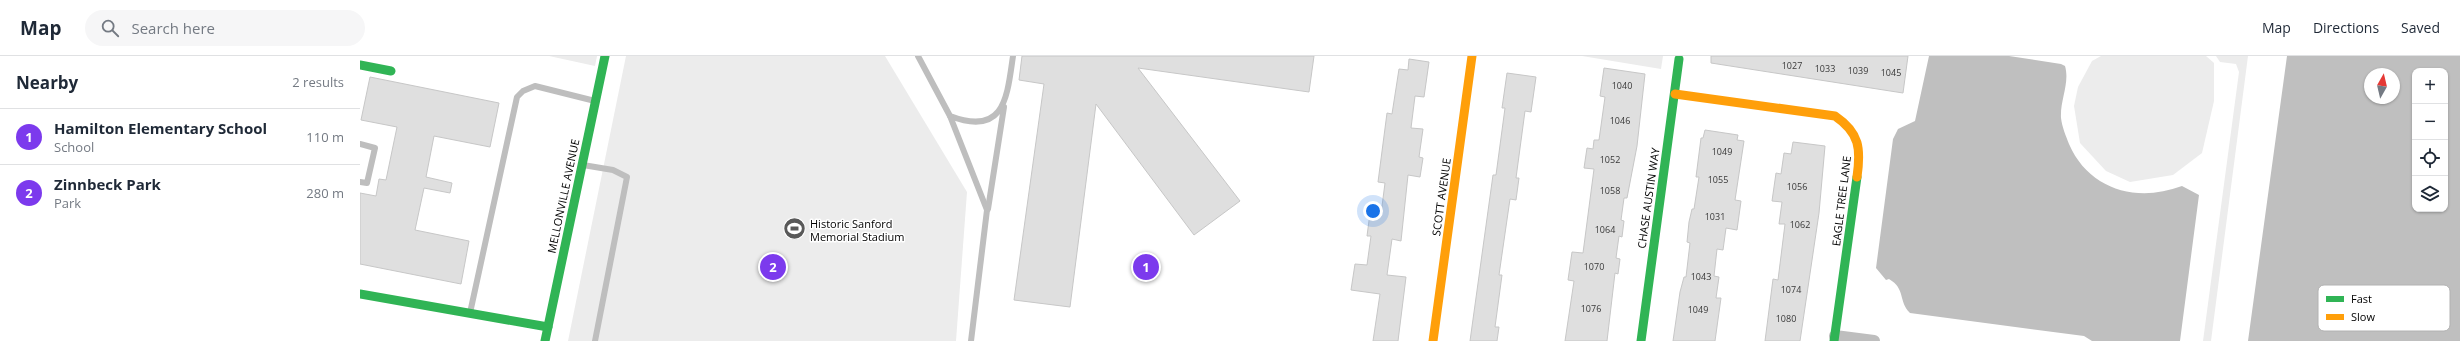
<!DOCTYPE html>
<html lang="en">
<head>
<meta charset="utf-8">
<style>
	body { margin:0; font-family:"Open Sans",sans-serif; background:#f6f6f7; color:#1f2937 }
	.controls { position:absolute; right:12px; top:12px; display:grid; overflow:hidden; border-radius:8px; box-shadow:0 1px 3px #0004 }
	.controls button { width:36px; height:36px; display:grid; place-items:center; padding:0; border:0; border-bottom:1px solid #e0e1e3; background:#fff; color:#1f2937; font:20px sans-serif }
	.compass { position:absolute; left:2004px; top:12px; width:36px; height:36px; border-radius:50%; background:#fff; box-shadow:0 1px 3px #0004; rotate:8deg }
	.you { position:absolute; left:1013px; top:155px; width:14px; height:14px; margin:-10px; border:3px solid #fff; border-radius:50%; background:#1a73e8; box-shadow:0 0 0 6px #1a73e833 }
	.badge { display:grid; place-items:center; width:26px; height:26px; border-radius:50%; background:#7c3aed; color:#fff; font-size:13px; font-weight:700 }
	.pin { position:absolute; translate:-50% -50%; border:2px solid #fff; box-shadow:0 1px 4px #0006 }
	.list { margin:0; padding:0; list-style:none }
	h2 { display:flex; justify-content:space-between; align-items:center; height:52px; margin:0; padding:0 16px; font-size:17px }
	h2 small { font-size:13px; font-weight:400; color:#747a83 }
	.list li { display:grid; grid-template-columns:26px 1fr auto; gap:12px; align-items:center; box-sizing:border-box; height:56px; padding:0 16px; border-top:1px solid #e0e1e3 }
	.list b { display:block; font-size:15px; white-space:nowrap }
	.list p { margin:0; font-size:13px; white-space:nowrap; color:#747a83 }
	.list em { font-size:13px; font-style:normal; color:#747a83 }
	.icon { flex:none; width:22px; height:22px; fill:none; stroke:currentColor; stroke-width:2; stroke-linecap:round; stroke-linejoin:round }
	.map { position:relative; flex:none; width:2100px; height:285px; overflow:hidden }
	header { display:flex; align-items:center; gap:24px; box-sizing:border-box; height:56px; padding:0 20px; background:#fff; border-bottom:1px solid #e0e1e3 }
	header strong { font-size:19px }
	nav { display:flex; gap:22px; margin-inline-start:auto; font-size:14px }
	.search { width:280px; height:36px; background:#f6f6f7; display:flex; align-items:center; gap:10px; box-sizing:border-box; padding:0 14px; border-radius:22px; color:#747a83; font-size:15px }
	main { display:flex }
	aside { flex:1; background:#fff }
	.map>svg:first-child { display:block }
</style>
</head>
<body>
<header>
<strong>Map</strong>
<div class="search"><svg class="icon" aria-label="search" viewBox="0 0 24 24"><circle cx="10" cy="10" r="6"/><path d="M15 15l6 6"/></svg>Search here</div>
<nav><a>Map</a><a>Directions</a><a>Saved</a></nav>
</header>
<main>
<aside>
<h2>Nearby<small>2 results</small></h2>
<ul class="list">
<li><span class="badge">1</span><div><b>Hamilton Elementary School</b><p>School</p></div><em>110 m</em></li>
<li><span class="badge">2</span><div><b>Zinnbeck Park</b><p>Park</p></div><em>280 m</em></li>
</ul>
</aside>
<div class="map">
<svg width="2100" height="285" viewBox="0 0 2100 285">
	<rect width="100%" height="100%" fill="#fff"/>
	<g fill="#ececec">
		<path d="M189,0H237L235,10Z"/>
		<path d="M266,0H525L607,136L596,285H208Z"/>
		<path d="M1222,0H1303L1301,13Z"/>
		<path d="M1741,0H1846L1854,7V45L1842,97L1813,119L1770,126L1746,115L1720,87L1714,50L1718,31L1732,5Z"/>
		<path d="M1856,0H1888L1851,285H1843L1879,16L1876,8L1860,6Z"/>
	</g>
	<g fill="#bfbfbf" fill-rule="evenodd">
		<path d="M1569,0H1649L1701,8L1705,10C1710,27 1700,44 1701,62C1702,71 1706,80 1709,88C1729,134 1777,147 1822,130L1839,139L1820,285H1732L1724,280L1550,257C1538,245 1546,233 1529,223L1526,224L1516,212L1533,83L1538,73L1555,65Z"/>
		<path d="M1927,0H2100V285H1888ZM2055,15H2085V153H2055ZM2010,18H2034V42H2010Z"/>
	</g>
	<g fill="#dfdfdf" stroke="#c7c7c7">
		<path d="M662,0H954L949,36L778,12L880,145L834,179L736,48L710,251L654,244L684,28L659,24Z"/>
		<path d="M1351,0H1548L1543,37L1351,7Z"/>
		<path d="M1049,3L1069,6L1064,41L1055,40L1051,72L1063,73L1059,101L1063,102L1060,121L1048,119L1041,185L1032,183L1027,219L1046,221L1038,285H1013L1020,238L991,234L995,208L1007,209L1011,180H1007L1010,157L1021,158L1025,127L1018,126L1027,57L1032,58L1039,13L1048,14Z"/>
		<path d="M1244,12L1285,18L1277,90L1267,142H1264L1261,164L1264,165L1262,181L1259,180L1256,202L1260,203L1258,218L1255,217L1247,285H1205L1214,225L1208,224L1212,196L1223,197L1234,113L1224,112L1227,92L1233,93L1234,84H1239L1245,41L1240,40Z"/>
		<path d="M1147,17L1176,21L1171,56L1165,55L1156,122H1159L1156,144L1150,143L1139,219H1142L1135,271H1139L1137,285H1110L1133,119H1136L1145,52H1142Z"/>
		<path d="M10,21L139,47L130,91L74,80L66,121L92,127L90,137L64,132L55,174L109,185L101,228L0,208V137L16,140L19,123L26,124L37,71L1,64Z"/>
		<path d="M1345,74L1378,79L1377,84L1384,85L1375,144L1381,145L1377,174L1366,172L1363,194L1357,193L1354,220L1359,221L1356,242H1361L1355,285H1313L1320,236L1324,221H1326L1330,187L1327,186L1329,166L1332,153H1334L1339,121H1336L1341,82H1343Z"/>
		<path d="M1433,86L1465,90L1459,157L1440,285H1405L1413,223L1418,224L1425,168H1419L1422,146L1412,145L1416,117L1421,118L1424,97L1431,98Z"/>
	</g>
	<g fill="none" stroke-linecap="round" stroke-linejoin="round">
		<g stroke="#bebebe" stroke-width="6">
			<path d="M558,0L590,60C645,81 647,41 653,0"/>
			<path d="M590,60L627,154L611,285"/>
			<path d="M0,88L15,92L7,127L0,126"/>
			<path d="M223,109L253,114L267,121L235,285"/>
			<path d="M628,153L644,51"/>
			<path d="M110,257L157,41L163,35L175,30L235,45"/>
		</g>
		<path stroke="#bebebe" stroke-width="12" d="M1475,280L1514,285"/>
		<g stroke="#30b455" stroke-width="9">
			<path d="M0,9L31,15"/>
			<path d="M0,238L188,271"/>
			<path d="M185,285L245,0"/>
			<path d="M1281,285L1319,3"/>
			<path d="M1474,285L1497,121"/>
		</g>
		<g stroke="#ff9f0a" stroke-width="9">
			<path d="M1315,38L1475,60C1500,77 1501,93 1497,121"/>
			<path d="M1073,285L1112,0"/>
		</g>
	</g>
	<defs>
		<symbol id="stadium-disc" viewBox="-11 -11 22 22"><circle r="9.5" fill="#595959" stroke="#fff"/><path d="M0-5a6.5 5 0 1 0 0 10a6.5 5 0 1 0 0-10ZM-3.5-1.8h7v3.6h-7Z" fill="#fff"/></symbol>
	</defs>
	<g fill-rule="evenodd">
		<use href="#stadium-disc" x="422" y="160" width="25" height="25"/>
	</g>
	<g text-anchor="middle" dominant-baseline="central" stroke-width="3" stroke-linejoin="round" paint-order="stroke">
		<g font-size="9" fill="#383838">
			<text x="1432" y="9">1027</text>
			<text x="1465" y="12">1033</text>
			<text x="1498" y="14">1039</text>
			<text x="1531" y="16">1045</text>
			<text x="1262" y="29">1040</text>
			<text x="1260" y="64">1046</text>
			<text x="1362" y="95">1049</text>
			<text x="1250" y="103">1052</text>
			<text x="1358" y="123">1055</text>
			<text x="1437" y="130">1056</text>
			<text x="1250" y="134">1058</text>
			<text x="1355" y="160">1031</text>
			<text x="1440" y="168">1062</text>
			<text x="1245" y="173">1064</text>
			<text x="1234" y="210">1070</text>
			<text x="1341" y="220">1043</text>
			<text x="1431" y="233">1074</text>
			<text x="1231" y="252">1076</text>
			<text x="1338" y="253">1049</text>
			<text x="1426" y="262">1080</text>
		</g>
		<g font-size="11" fill="#000" stroke="#fff">
			<text transform="translate(203 140) rotate(-78)">MELLONVILLE AVENUE</text>
			<text transform="translate(1081 141) rotate(-82)">SCOTT AVENUE</text>
			<text transform="translate(1288 142) rotate(-82)">CHASE AUSTIN WAY</text>
			<text transform="translate(1481 145) rotate(-83)">EAGLE TREE LANE</text>
		</g>
		<g font-size="11" fill="#000" stroke="#fff" text-anchor="start">
			<text x="450" y="167">Historic Sanford<tspan x="450" dy="13">Memorial Stadium</tspan></text>
		</g>
	</g>
	<rect x="1958" y="229" width="132" height="46" rx="6" fill="#fff" stroke="#b2b2b2" stroke-width="1"/>
	<rect x="1966" y="240" width="18" height="6" fill="#30b455"/>
	<rect x="1966" y="258" width="18" height="6" fill="#ff9f0a"/>
	<g font-size="11" fill="#000">
		<text x="1991" y="247">Fast</text>
		<text x="1991" y="265">Slow</text>
	</g>
</svg>
<div class="controls">
<button>+</button>
<button>−</button>
<button><svg class="icon" aria-label="locate" viewBox="0 0 24 24"><circle cx="12" cy="12" r="6"/><path d="M12 2v4M12 18v4M2 12h4M18 12h4"/></svg></button>
<button><svg class="icon" aria-label="layers" viewBox="0 0 24 24"><path d="M12 4l9 5-9 5-9-5zM3 14l9 5 9-5"/></svg></button>
</div>
<svg class="compass" viewBox="-18 -18 36 36"><path d="M0-13l5 13h-10z" fill="#e53935"/><path d="M0 13l5-13h-10z" fill="#747a83"/></svg>
<div class="you"></div>
<div class="pin badge" style="left:786px;top:211px">1</div>
<div class="pin badge" style="left:413px;top:211px">2</div>
</div>
</main>
</body>
</html>
